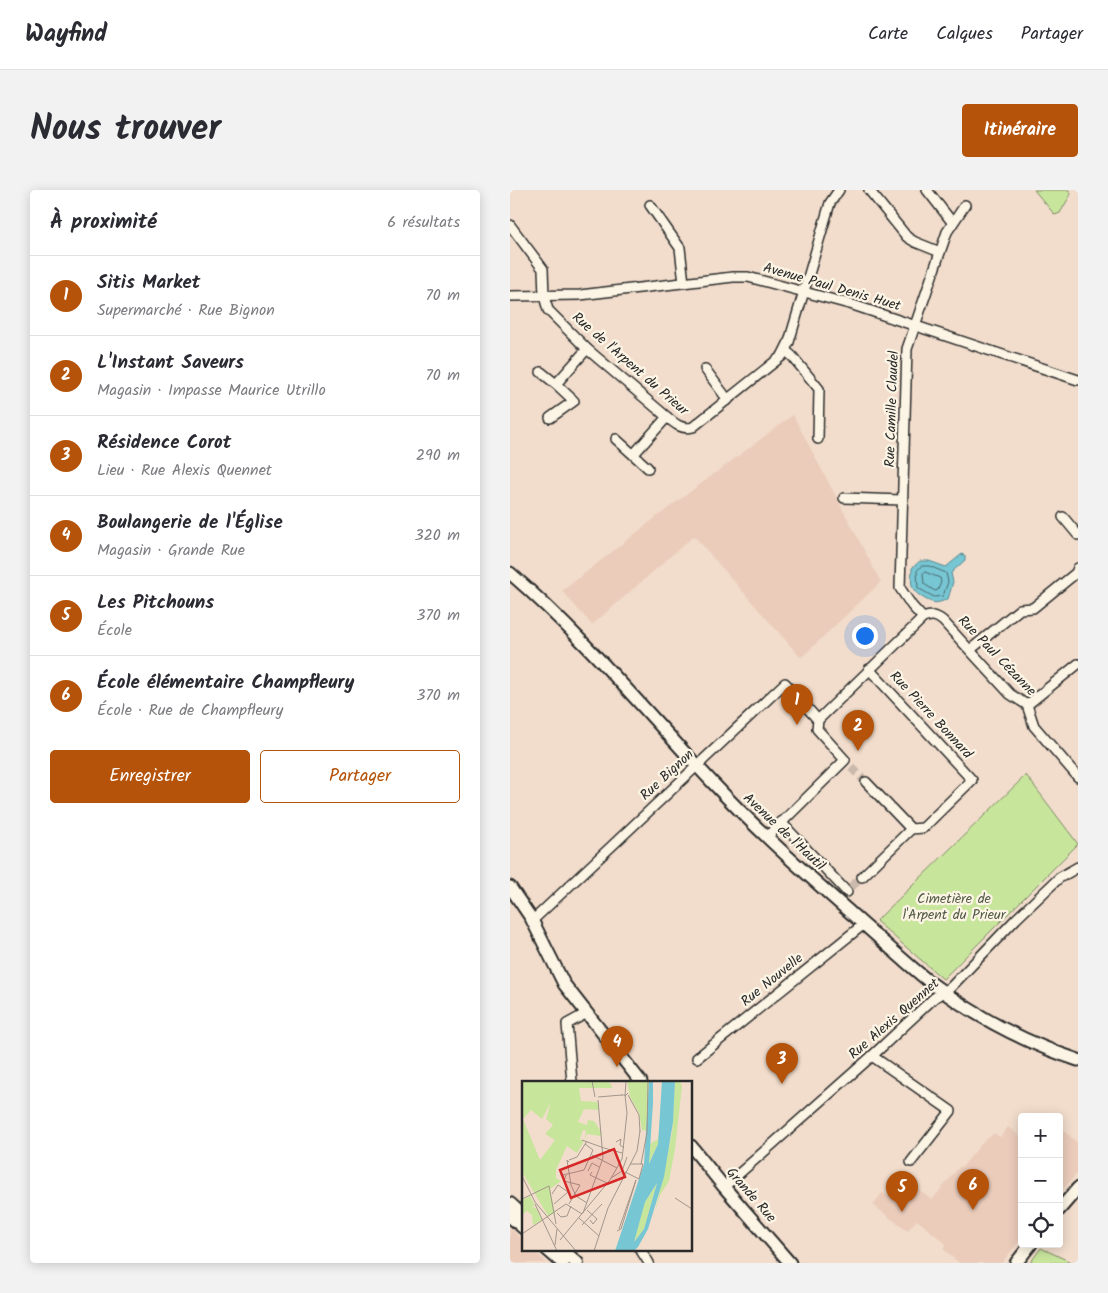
<!DOCTYPE html>
<html lang="fr">
<head>
<meta charset="utf-8">
<style>
	body { margin:0; font-family:Kalam,sans-serif; background:#f2f2f3; color:#2b2b33 }
	.controls { position:absolute; right:15px; bottom:15px; display:grid; overflow:hidden; border-radius:5px; box-shadow:0 2px 12px #0003 }
	.controls button { width:45px; height:45px; display:grid; place-items:center; padding:0; border:0; border-bottom:1px solid #e1e1e2; background:#fff; color:#2b2b33; font:25px sans-serif }
	.you { position:absolute; left:354px; top:445px; width:18px; height:18px; margin:-12px; border:4px solid #fff; border-radius:50%; background:#1a73e8; box-shadow:0 0 0 8px #1a73e833 }
	.badge { display:grid; place-items:center; width:32px; height:32px; border-radius:50%; background:#b45309; color:#fff; font-size:16px; font-weight:700 }
	.pin { position:absolute; translate:-50% -41px; filter:drop-shadow(0 1px 2px #0008) }
	.pin::after { content:''; position:absolute; top:26px; width:18px; height:15px; background:inherit; clip-path:polygon(0 0,100% 0,50% 100%) }
	.list { margin:0; padding:0; list-style:none }
	h2 { display:flex; justify-content:space-between; align-items:center; height:65px; margin:0; padding:0 20px; font-size:21px }
	h2 small { font-size:16px; font-weight:400; color:#7c7c81 }
	.list li { display:grid; grid-template-columns:32px 1fr auto; gap:15px; align-items:center; box-sizing:border-box; height:80px; padding:0 20px; border-top:1px solid #e1e1e2 }
	.list b { display:block; font-size:19px; white-space:nowrap }
	.list p { margin:0; font-size:16px; white-space:nowrap; color:#7c7c81 }
	.list em { font-size:16px; font-style:normal; color:#7c7c81 }
	.actions { display:flex; gap:10px; padding:15px 20px }
	.actions a { flex:1; padding:11px 0; border:1px solid #b45309; border-radius:5px; text-align:center; font-size:18px; color:#b45309 }
	.actions .main { background:#b45309; color:#fff }
	.icon { flex:none; width:28px; height:28px; fill:none; stroke:currentColor; stroke-width:2; stroke-linecap:round; stroke-linejoin:round }
	.map { position:relative; flex:none; width:568px; height:1073px; overflow:hidden; border-radius:5px }
	header { display:flex; align-items:center; gap:30px; box-sizing:border-box; height:70px; padding:0 25px; background:#fff; border-bottom:1px solid #e1e1e2 }
	header strong { font-size:24px }
	nav { display:flex; gap:28px; margin-inline-start:auto; font-size:18px }
	.intro { display:flex; align-items:center; justify-content:space-between; box-sizing:border-box; height:120px; padding:0 30px }
	h1 { margin:0; font-size:35px }
	.button { padding:12px 22px; border-radius:5px; background:#b45309; color:#fff; font-size:18px; font-weight:700 }
	main { display:flex; gap:30px; padding:0 30px }
	aside { flex:1; background:#fff; border-radius:5px; box-shadow:0 2px 12px #0003 }
	.map>svg:first-child { display:block }
</style>
</head>
<body>
<header>
<strong>Wayfind</strong>
<nav><a>Carte</a><a>Calques</a><a>Partager</a></nav>
</header>
<div class="intro"><h1>Nous trouver</h1><a class="button">Itinéraire</a></div>
<main>
<aside>
<h2>À proximité<small>6 résultats</small></h2>
<ul class="list">
<li><span class="badge">1</span><div><b>Sitis Market</b><p>Supermarché · Rue Bignon</p></div><em>70 m</em></li>
<li><span class="badge">2</span><div><b>L'Instant Saveurs</b><p>Magasin · Impasse Maurice Utrillo</p></div><em>70 m</em></li>
<li><span class="badge">3</span><div><b>Résidence Corot</b><p>Lieu · Rue Alexis Quennet</p></div><em>290 m</em></li>
<li><span class="badge">4</span><div><b>Boulangerie de l'Église</b><p>Magasin · Grande Rue</p></div><em>320 m</em></li>
<li><span class="badge">5</span><div><b>Les Pitchouns</b><p>École</p></div><em>370 m</em></li>
<li><span class="badge">6</span><div><b>École élémentaire Champfleury</b><p>École · Rue de Champfleury</p></div><em>370 m</em></li>
</ul>
<div class="actions"><a class="main">Enregistrer</a><a>Partager</a></div>
</aside>
<div class="map">
<svg width="568" height="1073" viewBox="0 0 568 1073">
	<rect width="100%" height="100%" fill="#f2ddcc"/>
	<filter id="ink" filterUnits="userSpaceOnUse"><feTurbulence type="fractalNoise" baseFrequency=".02" numOctaves="2"/><feDisplacementMap in="SourceGraphic" scale="10" xChannelSelector="R" yChannelSelector="G"/><feConvolveMatrix kernelMatrix="1 2 1 2 8 2 1 2 1" color-interpolation-filters="sRGB"/></filter>
	<g filter="url(#ink)">
		<g fill="#ebccbb">
			<path d="M283,225L371,392L291,468L184,346L82,435L52,401L145,328Z"/>
			<path d="M498,937L512,948V1048L492,1073H449L433,1059L436,1054L407,1030L397,1041L363,1015L372,1003L383,1008L398,991L422,1010L449,977L453,976L471,954L484,943L490,947Z"/>
			<path d="M549,937L568,953V983L549,1003Z"/>
			<path d="M0,1038L14,1051V1059H23L37,1073H0Z"/>
		</g>
		<g fill="#c8e59c" stroke="#7a8864">
			<path d="M524,0H559L561,4L550,23L545,25Z"/>
			<path d="M516,585L568,654L433,789L366,731Z"/>
			<path d="M531,1058L563,1073H520Z"/>
		</g>
		<path fill="#77c6d3" stroke="#598890" d="M452,364L455,366V370L441,383L443,392L438,409C433,411 427,414 422,412C417,411 404,403 403,398C400,392 402,384 402,378L410,371H419L436,377Z"/>
		<g fill="none" stroke-linecap="round" stroke-linejoin="round">
			<g stroke="#49696e" stroke-width="1">
				<path d="M412,376H419L436,383L438,392L433,406L424,407L408,398L407,381Z"/>
				<path d="M415,382L430,388L431,392L428,400L425,401L414,394L413,384Z"/>
			</g>
			<g stroke="#cab9ac" stroke-width="9" stroke-dasharray="9 4.5" stroke-linecap="butt">
				<path d="M341,577L356,592"/>
				<path d="M341,697L352,687"/>
			</g>
			<defs>
				<g id="minor">
					<path d="M359,0L397,47L405,52L430,62"/>
					<path d="M417,0L442,32"/>
					<path d="M140,15L170,58L174,93"/>
					<path d="M0,35L33,79L34,106L38,120L77,159L157,227C165,234 172,240 183,237L272,166L279,152L320,13L329,0"/>
					<path d="M0,106L70,105L223,87H238L343,115L568,190"/>
					<path d="M276,161L282,166L309,199L308,249"/>
					<path d="M195,179L218,210"/>
					<path d="M31,182L46,194L64,211L40,228"/>
					<path d="M46,194L77,159"/>
					<path d="M106,249L138,278"/>
					<path d="M124,264L157,227"/>
					<path d="M334,308L392,310"/>
					<path d="M553,327L568,345"/>
					<path d="M413,428L402,416L390,398L397,159L437,42L455,15"/>
					<path d="M460,460L510,419L523,418L566,383L568,378"/>
					<path d="M517,515L568,474"/>
					<path d="M356,592L401,639"/>
					<path d="M271,632L337,702"/>
					<path d="M257,647L335,570L307,539L308,530L413,428C421,425 426,425 433,431L500,504L517,515L524,536L568,587"/>
					<path d="M352,687L401,639L413,638L462,590L359,479"/>
					<path d="M22,731L275,493L308,530"/>
					<path d="M362,866L441,921L401,972"/>
					<path d="M187,868L354,734"/>
					<path d="M62,892L57,834L77,823"/>
					<path d="M214,997L362,866L424,808L441,797L506,729L549,688L568,677"/>
					<path d="M130,1059L139,1073"/>
				</g>
				<g id="tertiary">
					<path d="M0,383C74,447 136,522 203,593C250,643 301,688 352,733C375,753 397,774 421,793C465,826 516,853 568,870"/>
					<path d="M0,697L21,728L54,794L131,892"/>
					<path d="M181,956L214,997L280,1073"/>
					<path d="M549,1020L568,998"/>
					<path d="M506,1073L521,1054"/>
				</g>
				<g id="secondary">
					<path d="M0,1014L14,1027"/>
					<path d="M0,1026L14,1038"/>
					<path d="M37,1059L53,1073"/>
					<path d="M51,1059L67,1073"/>
				</g>
			</defs>
			<use href="#minor" stroke="#2b2b2b" stroke-width="12"/>
			<use href="#tertiary" stroke="#2b2b2b" stroke-width="15"/>
			<use href="#secondary" stroke="#2b2b2b" stroke-width="16"/>
			<use href="#minor" stroke="#fcf5e5" stroke-width="9"/>
			<use href="#tertiary" stroke="#fcf5e5" stroke-width="11"/>
			<use href="#secondary" stroke="#fcf5e5" stroke-width="12"/>
		</g>
	</g>
	<g text-anchor="middle" dominant-baseline="central" stroke-width="4.5" stroke-linejoin="round" paint-order="stroke">
		<g font-size="14" fill="#2b2b2b" stroke="#fcf5e5">
			<text transform="translate(322 97) rotate(16)">Avenue Paul Denis Huet</text>
			<text transform="translate(120 174) rotate(41)">Rue de l'Arpent du Prieur</text>
			<text transform="translate(382 219) rotate(-88)">Rue Camille Claudel</text>
			<text transform="translate(487 466) rotate(46)">Rue Paul Cézanne</text>
			<text transform="translate(421 525) rotate(47)">Rue Pierre Bonnard</text>
			<text transform="translate(157 585) rotate(-43)">Rue Bignon</text>
			<text transform="translate(274 642) rotate(43)">Avenue de l'Hautil</text>
			<text transform="translate(262 790) rotate(-39)">Rue Nouvelle</text>
			<text transform="translate(384 829) rotate(-41)">Rue Alexis Quennet</text>
			<text transform="translate(241 1005) rotate(49)">Grande Rue</text>
		</g>
		<g font-size="14" fill="#525a47" stroke="#fcf5e5">
			<text x="444" y="709">Cimetière de<tspan x="444" dy="16">l'Arpent du Prieur</tspan></text>
		</g>
	</g>
	<g transform="translate(12 891)">
		<rect width="170" height="170" fill="#f2ddcc"/>
		<path d="M0,0H85L89,3L90,7H57L59,20L75,21L77,29L62,28L56,41L65,44L66,39L72,40L80,52L78,55L65,53L63,59L64,50L61,49L58,58L62,60L55,72L45,65L34,89V97L39,100L28,108L33,132L26,135L0,91ZM29,21L24,38L31,44L23,53L33,59L18,79L1,38L9,29L20,38ZM105,0H127L126,50L120,49L117,32L108,16ZM140,0V40L136,63L126,85L128,63L136,58L138,47ZM153,0H158L160,5L153,68L147,100L138,114L133,132L150,52ZM135,102L122,148L111,162L123,121ZM8,115L13,124L10,126L14,127L20,139L11,144L10,134L5,130L0,134V119Z" fill="#c8e59c" fill-rule="evenodd"/>
		<path d="M127,0H131V22L127,83L136,63L140,0H153L151,41L142,96L126,148L116,166L112,170H93L122,83ZM135,102L122,148L112,161L123,121Z" fill="#77c6d3" fill-rule="evenodd"/>
		<path fill="none" stroke="#a2968c" stroke-width="1" d="M70,0L73,16M104,0L103,15L106,12M106,14L117,34L118,51M76,16L100,14M60,59L82,67M94,61L99,58L98,64L102,67M82,67L100,72M70,74L95,87M47,79L55,76L65,60M47,81L45,79L49,104L54,115L65,122M119,83L125,52L126,0M66,90L70,82L77,86M70,91L68,94L85,102M103,91L117,98L121,83H108M41,94L62,89L71,69L63,63M44,94L42,100L58,104L47,123M0,95L13,121L54,170M89,97L100,90L105,76M30,113L36,104L46,111L32,123M153,117L170,128M0,118L27,105L34,143M13,123L35,170M65,129L75,138L71,143L68,139M35,132L39,136L45,135L49,125M61,132L81,77L76,19M57,137L77,155M60,144L80,123M95,150L99,148L114,99L97,148M0,153L44,123L60,133M38,159L88,99L100,78L105,32L103,14H99M33,164L35,148M72,170L86,127L115,70L118,50"/>
		<path fill="#d62828" fill-opacity="0.15" stroke="#d62828" stroke-width="2.5" d="M92,68L103,96L49,117L38,89Z"/>
		<rect width="170" height="170" fill="none" stroke="#2b2b2b" stroke-width="2.5"/>
	</g>
</svg>
<div class="controls">
<button>+</button>
<button>−</button>
<button><svg class="icon" aria-label="locate" viewBox="0 0 24 24"><circle cx="12" cy="12" r="6"/><path d="M12 2v4M12 18v4M2 12h4M18 12h4"/></svg></button>
</div>
<div class="you"></div>
<div class="pin badge" style="left:287px;top:535px">1</div>
<div class="pin badge" style="left:348px;top:561px">2</div>
<div class="pin badge" style="left:272px;top:894px">3</div>
<div class="pin badge" style="left:107px;top:877px">4</div>
<div class="pin badge" style="left:392px;top:1022px">5</div>
<div class="pin badge" style="left:463px;top:1020px">6</div>
</div>
</main>
</body>
</html>
